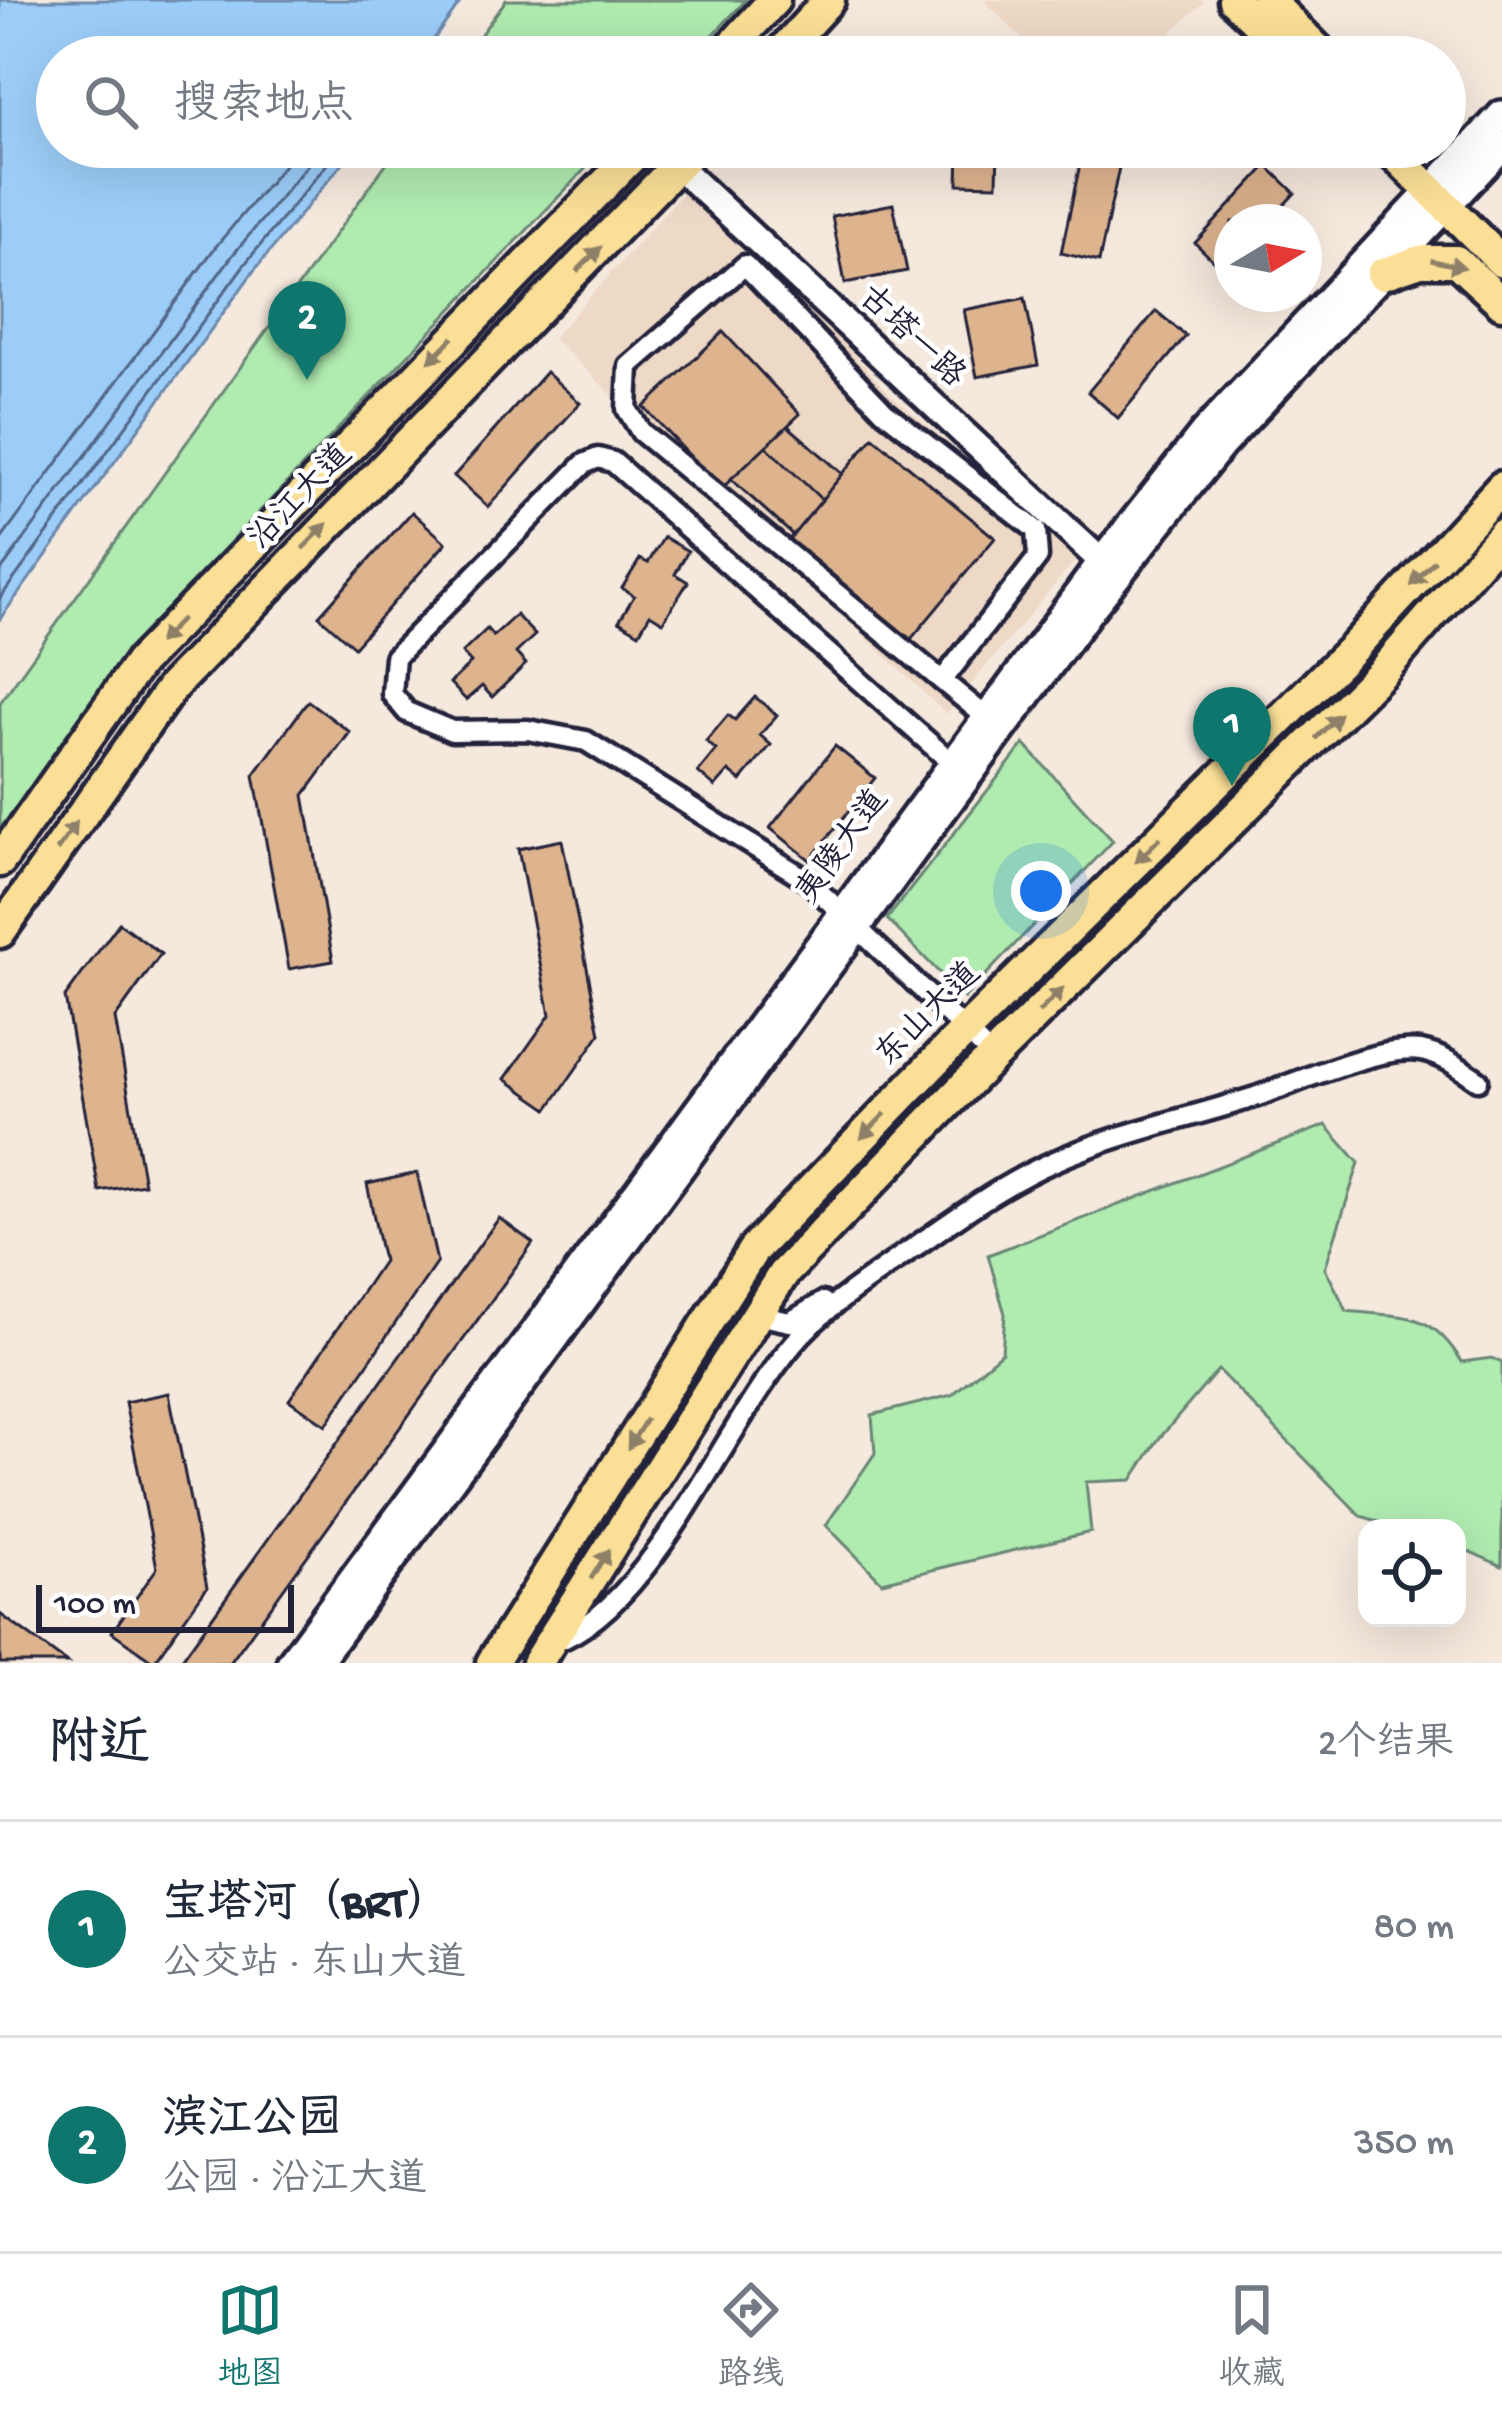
<!DOCTYPE html>
<html lang="zh">
<head>
<meta charset="utf-8">
<style>
	body { margin:0; font-family:"Gochi Hand","LXGW WenKai TC",sans-serif; background:#f2f2f3; color:#1f2937 }
	.controls { position:absolute; right:36px; bottom:36px; display:grid; overflow:hidden; border-radius:24px; box-shadow:0 12px 48px #0002 }
	.controls button { width:108px; height:108px; display:grid; place-items:center; padding:0; border:0; border-bottom:3px solid #e0e1e3; background:#fff; color:#1f2937; font:60px sans-serif }
	.compass { position:absolute; left:1214px; top:204px; width:108px; height:108px; border-radius:50%; background:#fff; box-shadow:0 12px 48px #0002; rotate:80deg }
	.scale { position:absolute; left:36px; bottom:30px; width:258px; box-sizing:border-box; padding-left:12px; border:6px solid #22223b; border-top:0; font-size:33px; line-height:42px; white-space:nowrap; color:#22223b; -webkit-text-stroke:9px #fff; paint-order:stroke }
	.you { position:absolute; left:1041px; top:891px; width:42px; height:42px; margin:-30px; border:9px solid #fff; border-radius:50%; background:#1a73e8; box-shadow:0 0 0 18px #1a73e833 }
	.badge { display:grid; place-items:center; width:78px; height:78px; border-radius:50%; background:#0f766e; color:#fff; font-size:39px; font-weight:700 }
	.pin { position:absolute; translate:-50% -99px; filter:drop-shadow(0 3px 6px #0008) }
	.pin::after { content:''; position:absolute; top:63px; width:42px; height:36px; background:inherit; clip-path:polygon(0 0,100% 0,50% 100%) }
	.list { margin:0; padding:0; list-style:none }
	h2 { display:flex; justify-content:space-between; align-items:center; height:156px; margin:0; padding:0 48px; font-size:51px }
	h2 small { font-size:39px; font-weight:400; color:#747a83 }
	.list li { display:grid; grid-template-columns:78px 1fr auto; gap:36px; align-items:center; box-sizing:border-box; height:216px; padding:0 48px; border-top:3px solid #e0e1e3 }
	.list b { display:block; font-size:45px; white-space:nowrap }
	.list p { margin:0; font-size:39px; white-space:nowrap; color:#747a83 }
	.list em { font-size:39px; font-style:normal; color:#747a83 }
	.icon { flex:none; width:66px; height:66px; fill:none; stroke:currentColor; stroke-width:2; stroke-linecap:round; stroke-linejoin:round }
	.map { position:relative; flex:none; width:1502px; height:1663px; overflow:hidden }
	.search { position:absolute; background:#fff; box-shadow:0 12px 48px #0002; left:36px; right:36px; top:36px; height:132px; display:flex; align-items:center; gap:30px; box-sizing:border-box; padding:0 42px; border-radius:66px; color:#747a83; font-size:45px }
	.sheet { height:588px; background:#fff }
	nav { display:flex; justify-content:space-around; align-items:center; box-sizing:border-box; height:168px; border-top:3px solid #e0e1e3; background:#fff; font-size:33px; color:#747a83 }
	nav a { display:grid; justify-items:center; gap:6px }
	nav .on { color:#0f766e }
	.map>svg:first-child { display:block }
</style>
</head>
<body>
<div class="map">
<svg width="1502" height="1663" viewBox="0 0 1502 1663">
	<rect width="100%" height="100%" fill="#f5e8dd"/>
	<filter id="ink" filterUnits="userSpaceOnUse"><feTurbulence type="fractalNoise" baseFrequency=".00833" numOctaves="2"/><feDisplacementMap in="SourceGraphic" scale="24" xChannelSelector="R" yChannelSelector="G"/><feConvolveMatrix kernelMatrix="1 2 1 2 8 2 1 2 1" color-interpolation-filters="sRGB"/></filter>
	<g filter="url(#ink)">
		<g fill="#eed8c6">
			<path d="M984,0H1202L1204,2L1145,57H1040Z"/>
			<path d="M694,181L890,394L1080,554L946,714L553,338Z"/>
		</g>
		<g fill="#b0ebb0" stroke="#698676" stroke-width="3">
			<path d="M506,0H746L692,57H464Z"/>
			<path d="M398,147H606L164,612L0,831V703Z"/>
			<path d="M1024,744L1113,841L964,998L887,919Z"/>
			<path d="M1326,1125L1359,1163L1325,1268L1347,1311C1403,1318 1429,1308 1462,1362L1492,1358L1502,1363V1566L1457,1546V1528H1399L1361,1516L1218,1370L1158,1440L1132,1480L1086,1482L1091,1532L882,1582L826,1525L875,1453L872,1415L952,1395L1002,1352L1005,1314L988,1255Z"/>
		</g>
		<path fill="#9ccdf8" stroke="#6b89ac" stroke-width="3" d="M0,0H462L421,57H57V147H356L253,272L0,619Z"/>
		<g fill="none" stroke-linecap="round" stroke-linejoin="round">
			<g stroke="#536687" stroke-width="3">
				<path d="M0,541L217,245L299,147"/>
				<path d="M0,572L232,256L322,147"/>
				<path d="M0,598L244,265L341,147"/>
			</g>
		</g>
		<g fill="#deb48f" stroke="#22223b" stroke-width="3">
			<path d="M1177,38L1196,57H1158Z"/>
			<path d="M959,147H998L997,185L958,184Z"/>
			<path d="M1083,150L1121,158L1099,262L1061,253Z"/>
			<path d="M1267,166L1295,193L1268,222H1232V261L1223,270L1195,243Z"/>
			<path d="M893,204L907,271L845,283L832,216Z"/>
			<path d="M1025,298L1038,365L977,377L964,310Z"/>
			<path d="M1156,311L1186,336L1118,418L1088,392Z"/>
			<path d="M723,332L800,414L721,489L644,407Z"/>
			<path d="M546,372L580,403L488,507L454,476Z"/>
			<path d="M788,426L843,474L793,535L731,479Z"/>
			<path d="M873,437L995,538L907,644L786,543Z"/>
			<path d="M766,446L822,500L793,535L731,479Z"/>
			<path d="M412,512L446,543L354,647L319,616Z"/>
			<path d="M664,537L688,551L675,574L688,582L663,622L650,614L639,633L619,621L634,596L622,588L640,559L648,563Z"/>
			<path d="M516,615L535,635L516,653L526,664L492,697L482,686L466,700L450,683L471,663L462,653L487,629L493,636Z"/>
			<path d="M755,697L777,715L760,735L771,745L741,781L729,771L715,787L698,772L716,750L706,741L728,715L735,720Z"/>
			<path d="M308,701L350,732L304,795L333,961L289,969L254,775Z"/>
			<path d="M835,746L875,778L810,860L770,828Z"/>
			<path d="M562,840L600,1034L548,1109L505,1079L550,1015L518,849Z"/>
			<path d="M119,923L161,954L115,1018L144,1184L99,1191L65,997Z"/>
			<path d="M417,1173L437,1262L326,1425L289,1400L383,1261L367,1184Z"/>
			<path d="M499,1218L533,1243L230,1663H179Z"/>
			<path d="M169,1393L207,1587L154,1662L112,1632L157,1568L125,1402Z"/>
			<path d="M0,1614L67,1663H0Z"/>
		</g>
		<g fill="none" stroke-linecap="round" stroke-linejoin="round">
			<defs>
				<g id="minor">
					<path d="M942,681L1038,557L1036,530L884,411L745,265L629,366L627,409L641,432L986,717"/>
					<path d="M952,763L613,462L598,458L584,464L395,657L392,694L407,712L452,731L528,730L586,741L807,880L993,1057"/>
					<path d="M757,1315L790,1322L823,1302"/>
					<path d="M553,1643C653,1607 722,1428 794,1343C823,1309 864,1283 900,1257C950,1223 999,1185 1055,1161C1118,1133 1189,1118 1255,1097C1296,1083 1380,1045 1421,1051C1443,1055 1460,1068 1478,1080"/>
				</g>
				<path id="tertiary" d="M657,147L1116,575"/>
				<g id="secondary">
					<path d="M291,1663L1102,562L1205,432L1502,115"/>
					<path d="M316,1663L1088,612L1221,445L1502,146"/>
				</g>
				<g id="primary">
					<path d="M1234,0L1294,57"/>
					<path d="M1268,0L1325,57"/>
					<path d="M722,57L774,0"/>
					<path d="M777,57L829,0"/>
					<path d="M1387,147L1502,262"/>
					<path d="M1382,274L1420,261H1456L1502,303"/>
					<path d="M0,861L140,662L641,147"/>
					<path d="M0,932L172,687L695,147"/>
					<path d="M492,1663L754,1249L947,1049L1354,647L1502,487"/>
					<path d="M537,1663L783,1274L975,1075L1382,672L1502,535"/>
				</g>
			</defs>
			<use href="#minor" stroke="#22223b" stroke-width="27"/>
			<use href="#tertiary" stroke="#22223b" stroke-width="33"/>
			<use href="#secondary" stroke="#22223b" stroke-width="36"/>
			<use href="#primary" stroke="#22223b" stroke-width="39"/>
			<use href="#minor" stroke="#fff" stroke-width="18"/>
			<use href="#tertiary" stroke="#fff" stroke-width="24"/>
			<use href="#secondary" stroke="#fff" stroke-width="27"/>
			<use href="#primary" stroke="#fbdf96" stroke-width="30"/>
		</g>
		<defs><path id="oneway-solid" d="M-6-.8H1V-3.2L6.5 0L1 3.2V.8H-6Z" transform="scale(3)"/></defs>
		<g fill="#8e8068">
			<use href="#oneway-solid" transform="translate(589 259) rotate(-45)"/>
			<use href="#oneway-solid" transform="translate(1448 264) rotate(12)"/>
			<use href="#oneway-solid" transform="translate(441 350) rotate(135)"/>
			<use href="#oneway-solid" transform="translate(315 536) rotate(-46)"/>
			<use href="#oneway-solid" transform="translate(1423 573) rotate(133)"/>
			<use href="#oneway-solid" transform="translate(170 631) rotate(134)"/>
			<use href="#oneway-solid" transform="translate(1328 726) rotate(-45)"/>
			<use href="#oneway-solid" transform="translate(67 836) rotate(-55)"/>
			<use href="#oneway-solid" transform="translate(1148 850) rotate(135)"/>
			<use href="#oneway-solid" transform="translate(1051 1000) rotate(-45)"/>
			<use href="#oneway-solid" transform="translate(873 1126) rotate(134)"/>
			<use href="#oneway-solid" transform="translate(637 1434) rotate(122)"/>
			<use href="#oneway-solid" transform="translate(600 1564) rotate(-58)"/>
		</g>
	</g>
	<g text-anchor="middle" dominant-baseline="central" stroke-width="9" stroke-linejoin="round" paint-order="stroke">
		<g font-size="33" fill="#22223b" stroke="#fff">
			<text transform="translate(910 338) rotate(43)">古塔一路</text>
			<text transform="translate(302 498) rotate(-46)">沿江大道</text>
			<text transform="translate(844 848) rotate(-54)">夷陵大道</text>
			<text transform="translate(930 1016) rotate(-45)">东山大道</text>
		</g>
	</g>
</svg>
<div class="controls">
<button><svg class="icon" aria-label="locate" viewBox="0 0 24 24"><circle cx="12" cy="12" r="6"/><path d="M12 2v4M12 18v4M2 12h4M18 12h4"/></svg></button>
</div>
<svg class="compass" viewBox="-18 -18 36 36"><path d="M0-13l5 13h-10z" fill="#e53935"/><path d="M0 13l5-13h-10z" fill="#747a83"/></svg>
<div class="scale">100 m</div>
<div class="you"></div>
<div class="pin badge" style="left:1232px;top:786px">1</div>
<div class="pin badge" style="left:307px;top:380px">2</div>
<div class="search"><svg class="icon" aria-label="search" viewBox="0 0 24 24"><circle cx="10" cy="10" r="6"/><path d="M15 15l6 6"/></svg>搜索地点</div>
</div>
<section class="sheet">
<h2>附近<small>2个结果</small></h2>
<ul class="list">
<li><span class="badge">1</span><div><b>宝塔河（BRT）</b><p>公交站 · 东山大道</p></div><em>80 m</em></li>
<li><span class="badge">2</span><div><b>滨江公园</b><p>公园 · 沿江大道</p></div><em>350 m</em></li>
</ul>
</section>
<nav>
<a class="on"><svg class="icon" aria-label="map" viewBox="0 0 24 24"><path d="M3 6l6-2 6 2 6-2v14l-6 2-6-2-6 2zM9 4v14M15 6v14"/></svg>地图</a>
<a><svg class="icon" aria-label="directions" viewBox="0 0 24 24"><path d="M12 3l9 9-9 9-9-9zM9 14v-3h6M13 9l2 2-2 2"/></svg>路线</a>
<a><svg class="icon" aria-label="saved" viewBox="0 0 24 24"><path d="M7 4h10v16l-5-4-5 4z"/></svg>收藏</a>
</nav>
</body>
</html>
